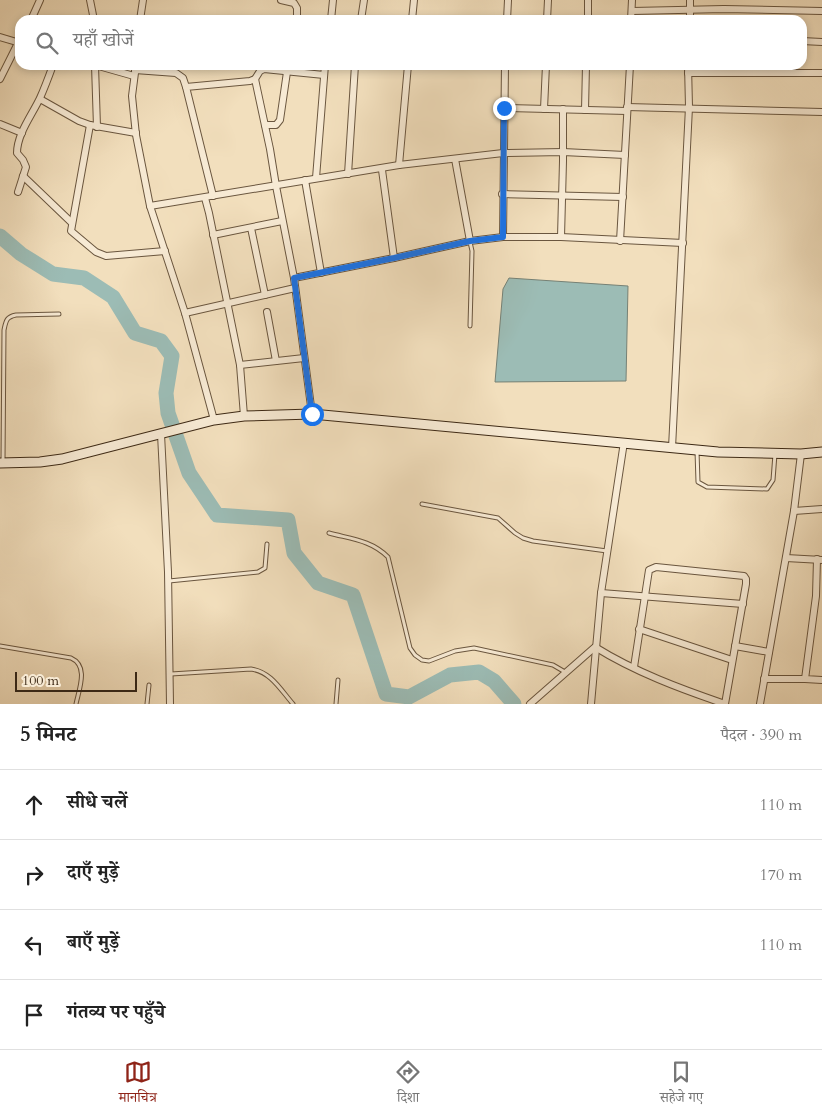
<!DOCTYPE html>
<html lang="hi">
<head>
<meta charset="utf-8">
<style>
	body { margin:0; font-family:Cardo,"Noto Serif Devanagari",serif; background:#f6f6f6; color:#222 }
	.scale { position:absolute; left:15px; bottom:12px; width:122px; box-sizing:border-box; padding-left:5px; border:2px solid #3d2915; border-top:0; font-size:14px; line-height:18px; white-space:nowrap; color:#3d2915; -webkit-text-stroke:4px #f7ead4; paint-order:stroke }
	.stop { position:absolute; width:15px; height:15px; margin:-11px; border:4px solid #1a73e8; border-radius:50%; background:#fff }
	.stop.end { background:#1a73e8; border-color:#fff; box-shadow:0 1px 5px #0008 }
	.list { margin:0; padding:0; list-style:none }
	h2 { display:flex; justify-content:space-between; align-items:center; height:65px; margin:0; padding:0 20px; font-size:21px }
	h2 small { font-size:16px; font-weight:400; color:#767676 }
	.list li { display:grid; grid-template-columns:32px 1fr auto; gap:15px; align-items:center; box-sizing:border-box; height:70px; padding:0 20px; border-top:1px solid #e0e0e0 }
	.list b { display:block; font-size:19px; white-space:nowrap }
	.list em { font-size:16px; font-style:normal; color:#767676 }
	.icon { flex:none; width:28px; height:28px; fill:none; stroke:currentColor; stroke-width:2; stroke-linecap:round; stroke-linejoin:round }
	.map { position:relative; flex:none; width:822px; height:704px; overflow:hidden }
	.search { position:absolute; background:#fff; box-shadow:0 2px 8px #0003; left:15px; right:15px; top:15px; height:55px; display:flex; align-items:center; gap:12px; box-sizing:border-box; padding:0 18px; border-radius:15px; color:#767676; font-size:19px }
	.sheet { height:345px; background:#fff }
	nav { display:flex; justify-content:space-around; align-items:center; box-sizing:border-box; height:70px; border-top:1px solid #e0e0e0; background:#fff; font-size:14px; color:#767676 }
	nav a { display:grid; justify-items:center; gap:2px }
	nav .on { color:#8f2418 }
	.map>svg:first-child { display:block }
</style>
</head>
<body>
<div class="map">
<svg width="822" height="704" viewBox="0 0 822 704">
	<rect width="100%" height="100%" fill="#f2dfbd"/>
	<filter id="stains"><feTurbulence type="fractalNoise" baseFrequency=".004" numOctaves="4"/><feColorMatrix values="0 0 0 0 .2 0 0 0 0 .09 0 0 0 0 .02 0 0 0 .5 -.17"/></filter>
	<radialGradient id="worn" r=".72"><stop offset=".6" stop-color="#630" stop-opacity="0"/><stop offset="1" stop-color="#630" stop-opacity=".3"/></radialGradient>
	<path fill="#9cbcb5" stroke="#768175" d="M509,278L628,286L626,381L495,382L503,289Z"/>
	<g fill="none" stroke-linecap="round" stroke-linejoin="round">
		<path stroke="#9cbcb5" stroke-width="15" d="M0,236L21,254L53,274L84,278L113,297L135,333L161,341L172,356L166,393L168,413L189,473L217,515L288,520L294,553L318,583L353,595L386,694L409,697L450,675L479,672L494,681L514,704"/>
		<defs>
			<g id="lane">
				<path d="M470,326L472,251L470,242"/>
				<path d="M697,451L698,482L707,487L767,489L773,480L775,454"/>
				<path d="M3,461L4,330C6,321 6,317 16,315L59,314"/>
				<path d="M422,504L498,518L515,533L523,538L533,541L607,551"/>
				<path d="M329,533C351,539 371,540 388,557L410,648L415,655L422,660L429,661L455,651L474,648L553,665L565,672"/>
				<path d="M169,581L258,572L265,568L267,544"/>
				<path d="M0,646L71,658C89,666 79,689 76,704"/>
				<path d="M171,674L251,669C271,672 280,689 293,704"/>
				<path d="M147,704L149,685"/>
				<path d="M336,704L338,680"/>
			</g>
			<g id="street">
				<path d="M90,0L94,20"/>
				<path d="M281,0L294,3L297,8V20"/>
				<path d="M632,11L724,9L822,11"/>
				<path d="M31,20L40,0"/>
				<path d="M140,20L143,0"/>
				<path d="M331,20L333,0"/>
				<path d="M361,20L364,0"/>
				<path d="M412,20L414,0"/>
				<path d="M507,20L508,0"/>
				<path d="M547,20L548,0"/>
				<path d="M588,20V0"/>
				<path d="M631,20L632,0"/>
				<path d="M690,20V0"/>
				<path d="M0,37L20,43"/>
				<path d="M802,41L822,42"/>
				<path d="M95,65L97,127"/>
				<path d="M95,65L134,76"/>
				<path d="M136,65L132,96L136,135L150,206L185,313L214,420"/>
				<path d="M135,70L176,73L183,78L186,87"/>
				<path d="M688,73H822"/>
				<path d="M0,79L20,39"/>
				<path d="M255,79L270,149L276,186L294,278L312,414"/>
				<path d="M40,99L79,121L90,125L136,133"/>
				<path d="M627,107L822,112"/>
				<path d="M504,108L627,111"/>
				<path d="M544,109L546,65"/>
				<path d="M585,110L586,65"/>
				<path d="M0,124L22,133"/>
				<path d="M90,125L71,231L96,252L106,256L165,251"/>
				<path d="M265,125H276L280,120L287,72"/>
				<path d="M455,159L470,241"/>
				<path d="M399,165L408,65"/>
				<path d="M382,170L394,258"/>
				<path d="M348,174L355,65"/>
				<path d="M23,176L71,222"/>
				<path d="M316,178L325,65"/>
				<path d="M305,180L321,273"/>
				<path d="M18,192L26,167L23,160L17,153C17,134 32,115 40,98C45,87 49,76 53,65"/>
				<path d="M502,194L623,197"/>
				<path d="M213,196L186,87L250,81L255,79L260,71L264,69L324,75"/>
				<path d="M205,198L209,213L240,365L244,416"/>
				<path d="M150,206L399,165L503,153L563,152L625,155"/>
				<path d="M251,228L265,295"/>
				<path d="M213,235L282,221"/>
				<path d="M503,237L505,65"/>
				<path d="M561,237L563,161V109"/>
				<path d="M620,241L630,65"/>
				<path d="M294,278L394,258L470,241L503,237H561L683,243"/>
				<path d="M267,312L276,361"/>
				<path d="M185,313L295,288"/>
				<path d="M240,365L304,358"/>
				<path d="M161,434L168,572L170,704"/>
				<path d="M672,448L689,107L688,65"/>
				<path d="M794,511L822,509"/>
				<path d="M786,558L822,560"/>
				<path d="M817,559L816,596L805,679L822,680"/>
				<path d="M601,593L743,604"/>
				<path d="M639,629L732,660"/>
				<path d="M735,646L769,652"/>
				<path d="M634,667L649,570L656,567L744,576L746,579V584L725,704"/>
				<path d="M764,679H805"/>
				<path d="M530,704L595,647C635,672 681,689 725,704"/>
				<path d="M591,704L601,593L624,442"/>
				<path d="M760,704L794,511L801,454"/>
			</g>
			<path id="secondary" d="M0,463L40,462L62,459L214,420L244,416L312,414L718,452L801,454L822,452"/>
		</defs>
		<use href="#lane" stroke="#6a563f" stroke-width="5"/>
		<use href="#street" stroke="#6a563f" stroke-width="8"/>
		<use href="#secondary" stroke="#3d2915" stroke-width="11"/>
		<use href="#lane" stroke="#f7ead4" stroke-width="3"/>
		<use href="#street" stroke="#f7ead4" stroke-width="6"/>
		<use href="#secondary" stroke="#f7ead4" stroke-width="9"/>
	</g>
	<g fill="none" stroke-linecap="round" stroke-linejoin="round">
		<path stroke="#1a73e8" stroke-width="6" d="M312,414L294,278L394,258L470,241L503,237L504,108"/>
	</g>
	<rect width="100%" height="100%" filter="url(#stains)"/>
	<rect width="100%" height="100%" fill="url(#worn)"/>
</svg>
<div class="scale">100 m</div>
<div class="stop" style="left:312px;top:414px"></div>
<div class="stop end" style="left:504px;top:108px"></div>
<div class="search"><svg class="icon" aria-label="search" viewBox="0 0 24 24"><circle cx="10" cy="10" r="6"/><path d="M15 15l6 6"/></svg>यहाँ खोजें</div>
</div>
<section class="sheet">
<h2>5 मिनट<small>पैदल · 390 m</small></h2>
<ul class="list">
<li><svg class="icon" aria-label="ahead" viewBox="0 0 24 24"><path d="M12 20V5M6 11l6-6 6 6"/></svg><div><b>सीधे चलें</b></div><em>110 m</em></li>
<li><svg class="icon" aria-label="right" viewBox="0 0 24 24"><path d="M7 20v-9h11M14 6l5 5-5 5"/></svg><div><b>दाएँ मुड़ें</b></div><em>170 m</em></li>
<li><svg class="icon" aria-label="left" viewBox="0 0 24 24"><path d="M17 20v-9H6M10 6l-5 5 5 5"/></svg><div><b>बाएँ मुड़ें</b></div><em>110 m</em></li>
<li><svg class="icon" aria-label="arrive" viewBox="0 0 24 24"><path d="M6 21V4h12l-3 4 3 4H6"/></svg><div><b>गंतव्य पर पहुँचे</b></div></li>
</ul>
</section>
<nav>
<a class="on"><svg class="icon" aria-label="map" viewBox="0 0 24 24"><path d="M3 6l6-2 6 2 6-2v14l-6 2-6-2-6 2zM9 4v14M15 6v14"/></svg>मानचित्र</a>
<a><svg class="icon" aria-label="directions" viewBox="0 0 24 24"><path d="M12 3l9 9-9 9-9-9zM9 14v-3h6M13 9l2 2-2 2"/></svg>दिशा</a>
<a><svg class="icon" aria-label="saved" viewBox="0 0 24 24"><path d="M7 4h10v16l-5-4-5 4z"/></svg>सहेजे गए</a>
</nav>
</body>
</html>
